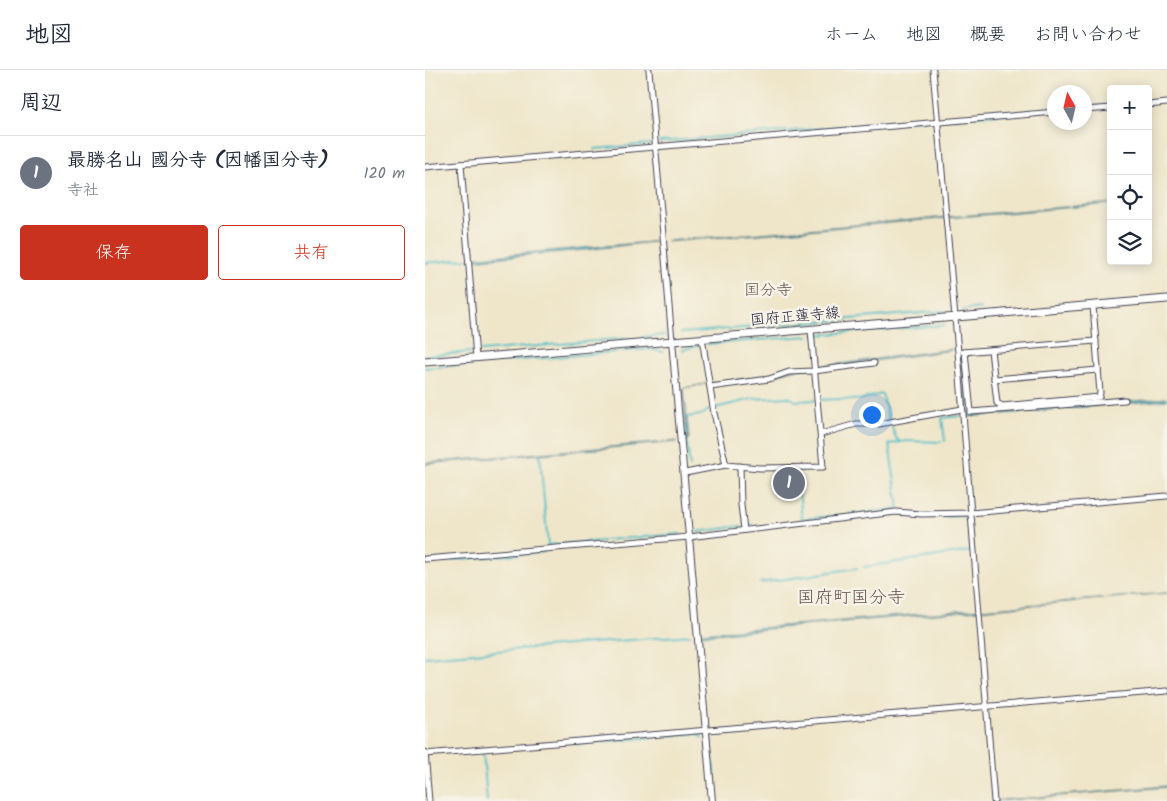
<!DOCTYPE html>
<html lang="ja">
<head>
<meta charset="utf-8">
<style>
	body { margin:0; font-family:Kalam,"Klee One",sans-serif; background:#f6f6f7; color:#1f2937 }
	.controls { position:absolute; right:15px; top:15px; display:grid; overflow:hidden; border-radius:5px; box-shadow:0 2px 12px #0003 }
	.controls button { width:45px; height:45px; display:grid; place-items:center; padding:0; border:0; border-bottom:1px solid #e0e1e3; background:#fff; color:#1f2937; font:25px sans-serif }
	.compass { position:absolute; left:622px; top:15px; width:45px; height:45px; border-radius:50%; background:#fff; box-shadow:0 2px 12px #0003; rotate:352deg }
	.you { position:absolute; left:446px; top:344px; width:18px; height:18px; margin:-12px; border:4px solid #fff; border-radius:50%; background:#1a73e8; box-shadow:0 0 0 8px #1a73e833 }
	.badge { display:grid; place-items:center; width:32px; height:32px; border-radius:50%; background:#c8321e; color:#fff; font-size:16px; font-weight:700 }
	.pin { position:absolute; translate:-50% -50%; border:2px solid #fff; box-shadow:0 1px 5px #0006 }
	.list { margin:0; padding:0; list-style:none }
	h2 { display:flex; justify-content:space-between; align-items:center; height:65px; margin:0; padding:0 20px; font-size:21px }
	h2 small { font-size:16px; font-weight:400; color:#747a83 }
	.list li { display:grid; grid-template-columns:32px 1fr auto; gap:15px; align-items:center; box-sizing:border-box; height:75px; padding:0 20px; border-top:1px solid #e0e1e3 }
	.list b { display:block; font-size:19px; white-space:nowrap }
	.list p { margin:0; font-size:16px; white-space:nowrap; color:#747a83 }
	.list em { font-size:16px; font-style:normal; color:#747a83 }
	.actions { display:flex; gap:10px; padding:15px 20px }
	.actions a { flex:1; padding:11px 0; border:1px solid #c8321e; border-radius:5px; text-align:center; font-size:18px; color:#c8321e }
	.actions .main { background:#c8321e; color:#fff }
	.icon { flex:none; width:28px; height:28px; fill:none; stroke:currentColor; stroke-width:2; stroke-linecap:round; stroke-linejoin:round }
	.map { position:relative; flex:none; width:742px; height:731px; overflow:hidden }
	header { display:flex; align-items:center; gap:30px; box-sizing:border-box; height:70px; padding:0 25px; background:#fff; border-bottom:1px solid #e0e1e3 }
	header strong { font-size:24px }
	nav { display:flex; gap:28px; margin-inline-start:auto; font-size:18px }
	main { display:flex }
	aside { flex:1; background:#fff }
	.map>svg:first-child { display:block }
</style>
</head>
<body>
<header>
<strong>地図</strong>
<nav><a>ホーム</a><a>地図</a><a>概要</a><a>お問い合わせ</a></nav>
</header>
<main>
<aside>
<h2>周辺<small></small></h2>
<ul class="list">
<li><span class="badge" style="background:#6b7280">1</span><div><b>最勝名山 國分寺 (因幡国分寺)</b><p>寺社</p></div><em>120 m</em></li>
</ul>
<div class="actions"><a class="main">保存</a><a>共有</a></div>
</aside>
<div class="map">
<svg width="742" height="731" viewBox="0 0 742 731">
	<rect width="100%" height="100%" fill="#f7f3e8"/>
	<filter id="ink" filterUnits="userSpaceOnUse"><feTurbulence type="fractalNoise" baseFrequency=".02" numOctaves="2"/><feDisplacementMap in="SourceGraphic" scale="10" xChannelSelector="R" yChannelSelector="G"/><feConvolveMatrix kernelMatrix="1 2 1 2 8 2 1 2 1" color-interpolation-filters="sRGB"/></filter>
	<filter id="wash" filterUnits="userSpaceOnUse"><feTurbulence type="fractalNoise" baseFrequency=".0096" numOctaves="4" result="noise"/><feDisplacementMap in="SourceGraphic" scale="20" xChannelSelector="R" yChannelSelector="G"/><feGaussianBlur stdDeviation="1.12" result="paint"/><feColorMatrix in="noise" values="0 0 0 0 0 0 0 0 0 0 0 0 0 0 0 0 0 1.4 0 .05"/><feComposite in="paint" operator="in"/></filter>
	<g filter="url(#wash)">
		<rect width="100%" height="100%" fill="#efe6ca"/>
		<g fill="#4ebcc6" stroke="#386f80">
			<path d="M686,133V134L241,172L242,171Z"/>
			<path d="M236,171L159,180L44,190V188Z"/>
			<path d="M527,279V280L413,296L373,299L347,306L287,315V313L344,305L373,298L414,294Z"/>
			<path d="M537,289H539L543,341L545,345L742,328V330L542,347Z"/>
			<path d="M281,314L259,318L264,368L262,371L258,318Z"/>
			<path d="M252,371V372L0,394V393Z"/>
			<path d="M742,523L276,565V563Z"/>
			<path d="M742,716V717L569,731Z"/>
		</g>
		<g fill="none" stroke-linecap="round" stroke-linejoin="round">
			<g stroke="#4ebcc6" stroke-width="2">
				<path d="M723,31L742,30"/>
				<path d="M660,37L686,35"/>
				<path d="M516,49L630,39"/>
				<path d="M234,72L507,49"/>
				<path d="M169,79L226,74"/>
				<path d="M133,88L165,85"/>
				<path d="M0,193L41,189"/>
				<path d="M538,240L556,238"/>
				<path d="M256,263L521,241"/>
				<path d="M390,265L520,255"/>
				<path d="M218,267L239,265"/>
				<path d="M282,274L383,266"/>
				<path d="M257,280L275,275"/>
				<path d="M56,281L205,268"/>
				<path d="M0,286L47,282"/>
				<path d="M0,298L225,279L238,282"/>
				<path d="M394,330L415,329L433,330L457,324L464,350"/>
				<path d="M290,338L327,329L364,327L371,331L391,330"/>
				<path d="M262,347L276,345L286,339"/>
				<path d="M466,355L471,368L475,372"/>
				<path d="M520,371L517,348L535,346"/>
				<path d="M262,372L265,397"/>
				<path d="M115,385L123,476"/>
				<path d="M372,401L377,449L419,445"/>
				<path d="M424,444L474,439L464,374L482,371L516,372"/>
				<path d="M321,456L328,455"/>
				<path d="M272,462L316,456"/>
				<path d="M181,470L255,464"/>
				<path d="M123,475L178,471"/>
				<path d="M0,492L119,482"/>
				<path d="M439,497L546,481L542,446L506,447L478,445"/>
				<path d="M335,513L432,498"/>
				<path d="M0,587L265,565"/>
				<path d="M291,662L288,663L286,667L292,731"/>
				<path d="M152,674L272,663L276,665L277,668"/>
				<path d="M58,681L62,731"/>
			</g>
		</g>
	</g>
	<g filter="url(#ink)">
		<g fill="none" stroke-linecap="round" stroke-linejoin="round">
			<defs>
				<g id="minor">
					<path d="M224,0L247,271"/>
					<path d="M508,0L533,282L569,731"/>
					<path d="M723,35L742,33"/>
					<path d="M660,40L686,38"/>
					<path d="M36,94L51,288"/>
					<path d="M0,97L630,42"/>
					<path d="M277,268L289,343L301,395"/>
					<path d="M566,280L572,333L577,336L674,327L675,323L668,236"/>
					<path d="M538,282L671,271"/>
					<path d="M540,282L546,342L700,330"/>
					<path d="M569,309L673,300"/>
					<path d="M285,317L344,309L364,302L389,301L449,293"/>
					<path d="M396,364L431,354H454L537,339"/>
					<path d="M315,396L316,435L319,460"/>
					<path d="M260,403L301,395L335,398L398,397L386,260"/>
					<path d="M0,489L264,467L471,442L497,444L545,443L742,426"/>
					<path d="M0,682L4,731"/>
					<path d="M0,684L742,621"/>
				</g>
				<path id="tertiary" d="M247,271L287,731"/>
				<path id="secondary" d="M0,292L742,229"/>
			</defs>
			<use href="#minor" stroke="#413f50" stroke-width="7"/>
			<use href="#tertiary" stroke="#413f50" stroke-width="8"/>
			<use href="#secondary" stroke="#413f50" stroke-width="9"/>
			<use href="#minor" stroke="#fff" stroke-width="5"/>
			<use href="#tertiary" stroke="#fff" stroke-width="6"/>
			<use href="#secondary" stroke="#fff" stroke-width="7"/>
		</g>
	</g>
	<g text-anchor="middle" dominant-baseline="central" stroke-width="5" stroke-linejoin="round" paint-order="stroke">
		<g font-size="15" fill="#22223b" stroke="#f7f3e8">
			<text transform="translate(370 247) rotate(-5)">国府正蓮寺線</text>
		</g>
		<g font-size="16" fill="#685650" stroke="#f7f3e8">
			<text x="343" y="220">国分寺</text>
		</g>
		<g font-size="18" fill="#685650" stroke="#f7f3e8">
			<text x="426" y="528">国府町国分寺</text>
		</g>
	</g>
</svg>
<div class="controls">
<button>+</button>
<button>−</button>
<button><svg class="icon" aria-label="locate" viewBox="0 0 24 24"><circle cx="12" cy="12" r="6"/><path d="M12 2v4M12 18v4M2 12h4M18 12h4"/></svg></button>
<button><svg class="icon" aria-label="layers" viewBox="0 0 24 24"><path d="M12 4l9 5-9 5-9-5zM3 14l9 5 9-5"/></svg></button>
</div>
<svg class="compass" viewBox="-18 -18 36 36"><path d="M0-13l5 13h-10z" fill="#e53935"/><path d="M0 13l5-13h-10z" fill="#747a83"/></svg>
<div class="you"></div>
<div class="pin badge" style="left:364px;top:413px;background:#6b7280">1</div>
</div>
</main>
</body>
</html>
